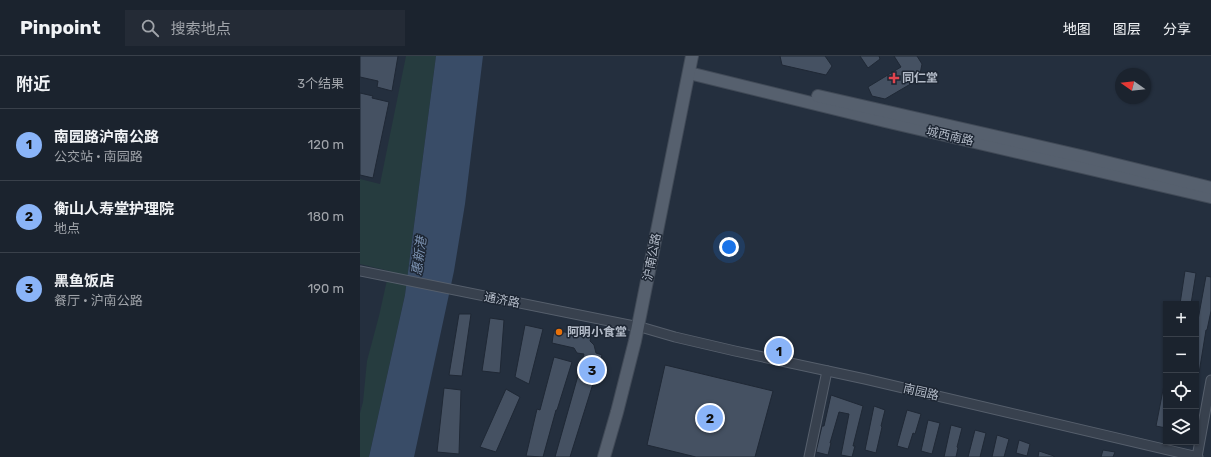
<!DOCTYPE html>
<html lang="zh">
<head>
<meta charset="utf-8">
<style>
	body { margin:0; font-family:Rubik,"Noto Sans SC",sans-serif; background:#242b36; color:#f1f3f6 }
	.controls { position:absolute; right:12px; bottom:12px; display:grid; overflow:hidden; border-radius:0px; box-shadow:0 1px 3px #0004 }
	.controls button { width:36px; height:36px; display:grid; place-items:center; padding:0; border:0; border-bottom:1px solid #39404a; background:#1b232e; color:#f1f3f6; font:20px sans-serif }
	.compass { position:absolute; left:755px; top:12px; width:36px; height:36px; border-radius:50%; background:#1b232e; box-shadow:0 1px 3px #0004; rotate:284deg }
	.you { position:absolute; left:369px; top:191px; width:14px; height:14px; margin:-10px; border:3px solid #fff; border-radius:50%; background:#1a73e8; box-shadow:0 0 0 6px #1a73e833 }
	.badge { display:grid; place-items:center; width:26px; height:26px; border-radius:50%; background:#8ab4f8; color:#111; font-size:13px; font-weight:700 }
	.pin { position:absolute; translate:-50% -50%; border:2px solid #fff; box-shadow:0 1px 4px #0006 }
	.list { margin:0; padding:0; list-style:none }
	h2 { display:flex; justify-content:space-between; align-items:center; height:52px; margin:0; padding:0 16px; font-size:17px }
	h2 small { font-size:13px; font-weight:400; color:#a0a4aa }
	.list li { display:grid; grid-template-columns:26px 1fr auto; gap:12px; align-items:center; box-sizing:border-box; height:72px; padding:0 16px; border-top:1px solid #39404a }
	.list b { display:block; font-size:15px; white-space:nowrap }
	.list p { margin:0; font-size:13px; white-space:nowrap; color:#a0a4aa }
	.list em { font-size:13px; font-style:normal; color:#a0a4aa }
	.icon { flex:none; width:22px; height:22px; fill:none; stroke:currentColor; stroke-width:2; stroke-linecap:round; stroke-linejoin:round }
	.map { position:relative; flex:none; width:851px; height:401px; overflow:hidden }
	header { display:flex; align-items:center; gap:24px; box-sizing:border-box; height:56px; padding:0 20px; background:#1b232e; border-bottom:1px solid #39404a }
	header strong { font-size:19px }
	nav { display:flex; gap:22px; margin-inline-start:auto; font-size:14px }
	.search { width:280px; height:36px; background:#242b36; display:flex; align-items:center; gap:10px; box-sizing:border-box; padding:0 14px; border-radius:0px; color:#a0a4aa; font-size:15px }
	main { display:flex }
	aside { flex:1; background:#1b232e }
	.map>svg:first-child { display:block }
</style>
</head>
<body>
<header>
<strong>Pinpoint</strong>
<div class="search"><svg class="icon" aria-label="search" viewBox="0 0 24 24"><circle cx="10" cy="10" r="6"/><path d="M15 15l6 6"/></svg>搜索地点</div>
<nav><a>地图</a><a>图层</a><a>分享</a></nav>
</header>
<main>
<aside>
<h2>附近<small>3个结果</small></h2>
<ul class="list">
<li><span class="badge">1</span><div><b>南园路沪南公路</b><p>公交站 · 南园路</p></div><em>120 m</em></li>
<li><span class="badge">2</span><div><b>衡山人寿堂护理院</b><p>地点</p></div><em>180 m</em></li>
<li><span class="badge">3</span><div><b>黑鱼饭店</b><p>餐厅 · 沪南公路</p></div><em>190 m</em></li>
</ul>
</aside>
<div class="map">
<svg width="851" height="401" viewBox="0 0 851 401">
	<rect width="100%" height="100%" fill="#242f3e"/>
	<path fill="#263c3f" d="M46,0H76L45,239L9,401H0V357L3,346L7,305L19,260L29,215L0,208V123L20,128Z"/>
	<path fill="#394c67" d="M76,0H123L105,148L94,215L54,401H9L45,239Z"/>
	<g fill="#455162" stroke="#1f2835">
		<path d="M0,0H38L32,35L17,31L18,25L0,21Z"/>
		<path d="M420,0H465L472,10L466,19L422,9Z"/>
		<path d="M500,0H519L520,3L508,12Z"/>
		<path d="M534,0H557L562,8L559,23L525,43L512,40L508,31L541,11Z"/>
		<path d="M0,37L13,40L12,42L29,46L13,122L0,119Z"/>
		<path d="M825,215L836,217L831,248H820Z"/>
		<path d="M846,220L851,221V255L847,274H846L839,317H836V275Z"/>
		<path d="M99,258H111L102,320L89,319Z"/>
		<path d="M130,262L144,264L140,317L122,315Z"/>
		<path d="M165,269L183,273L169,328L155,321Z"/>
		<path d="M194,274L231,281L230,285L234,289L236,297L242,299L210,401H195L221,309L232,312L223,302L224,298L217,297L214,292L192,287Z"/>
		<path d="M194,301L212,306L197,354H196L183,401L166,400L177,353L180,354Z"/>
		<path d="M305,309L413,335L395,401H336L287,389Z"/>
		<path d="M804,329H806V372L796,370Z"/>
		<path d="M84,332L101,334L99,398L77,396Z"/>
		<path d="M146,333L160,341L136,396L120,391Z"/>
		<path d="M471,339L503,350L493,390H495L492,401L481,399L489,358L479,356L470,387H471L468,399L456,396L462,370H464Z"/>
		<path d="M514,350L525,354L521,370L522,371L516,397L505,394Z"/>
		<path d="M547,354L561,358L555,378L553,377L548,393L537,390Z"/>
		<path d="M568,364L580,367L572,398L561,395Z"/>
		<path d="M591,369L602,372L597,391L598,392L596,401H584Z"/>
		<path d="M615,374L626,377L620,401H608Z"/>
		<path d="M637,379L649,383L644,401H632Z"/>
		<path d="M659,384L670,388L667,400L656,397Z"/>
		<path d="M743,394L755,396L753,401H741Z"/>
		<path d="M679,395L694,400V401H678Z"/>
	</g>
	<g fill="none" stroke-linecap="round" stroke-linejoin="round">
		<defs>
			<g id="minor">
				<path d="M0,215L284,272L315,281L375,295L505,323L838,401"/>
				<path d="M449,401L467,315"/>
				<path d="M837,401L851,324"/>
			</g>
			<g id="major">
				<path d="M329,17L525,65L851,141"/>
				<path d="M458,40L725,101L851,132"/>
				<path d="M244,401L257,356L275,285L332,0"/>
			</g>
		</defs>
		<use href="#minor" stroke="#565f6c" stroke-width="11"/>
		<use href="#major" stroke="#414a57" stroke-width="14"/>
		<use href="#minor" stroke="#38414e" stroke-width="9"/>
		<use href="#major" stroke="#56606e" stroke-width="12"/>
	</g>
	<path fill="#e0444e" stroke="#1d2633" stroke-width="1.5" d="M532 16h4v4h4v4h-4v4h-4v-4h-4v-4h4z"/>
	<circle fill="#e8710a" stroke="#1d2633" stroke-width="1.5" cx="199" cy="276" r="4"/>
	<g text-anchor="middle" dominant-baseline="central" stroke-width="3" stroke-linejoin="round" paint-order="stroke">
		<g font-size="12" font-weight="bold" fill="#b4bcc9" stroke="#1d2633" text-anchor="start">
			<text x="542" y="22">同仁堂</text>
			<text x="207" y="276">阿明小食堂</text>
		</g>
		<g font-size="12" fill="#b4bcc9" stroke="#1d2633">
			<text transform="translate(590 80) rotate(13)">城西南路</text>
			<text transform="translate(292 201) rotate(-79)">沪南公路</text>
			<text transform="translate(142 244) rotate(11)">通济路</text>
			<text transform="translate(561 336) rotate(13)">南园路</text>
		</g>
		<g font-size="13" font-style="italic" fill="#7c92b1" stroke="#1d2633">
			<text transform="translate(59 200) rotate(-82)">惠新港</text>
		</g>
	</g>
</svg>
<div class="controls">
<button>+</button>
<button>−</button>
<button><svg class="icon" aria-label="locate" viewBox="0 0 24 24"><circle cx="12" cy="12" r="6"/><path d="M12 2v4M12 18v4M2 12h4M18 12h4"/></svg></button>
<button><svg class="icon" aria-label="layers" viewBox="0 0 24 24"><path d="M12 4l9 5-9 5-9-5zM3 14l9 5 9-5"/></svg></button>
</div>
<svg class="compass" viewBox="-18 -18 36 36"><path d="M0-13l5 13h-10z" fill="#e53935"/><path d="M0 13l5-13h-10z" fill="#a0a4aa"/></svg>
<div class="you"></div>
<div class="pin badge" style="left:419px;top:295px">1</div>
<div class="pin badge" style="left:350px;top:362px">2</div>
<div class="pin badge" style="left:232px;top:314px">3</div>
</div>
</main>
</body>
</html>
